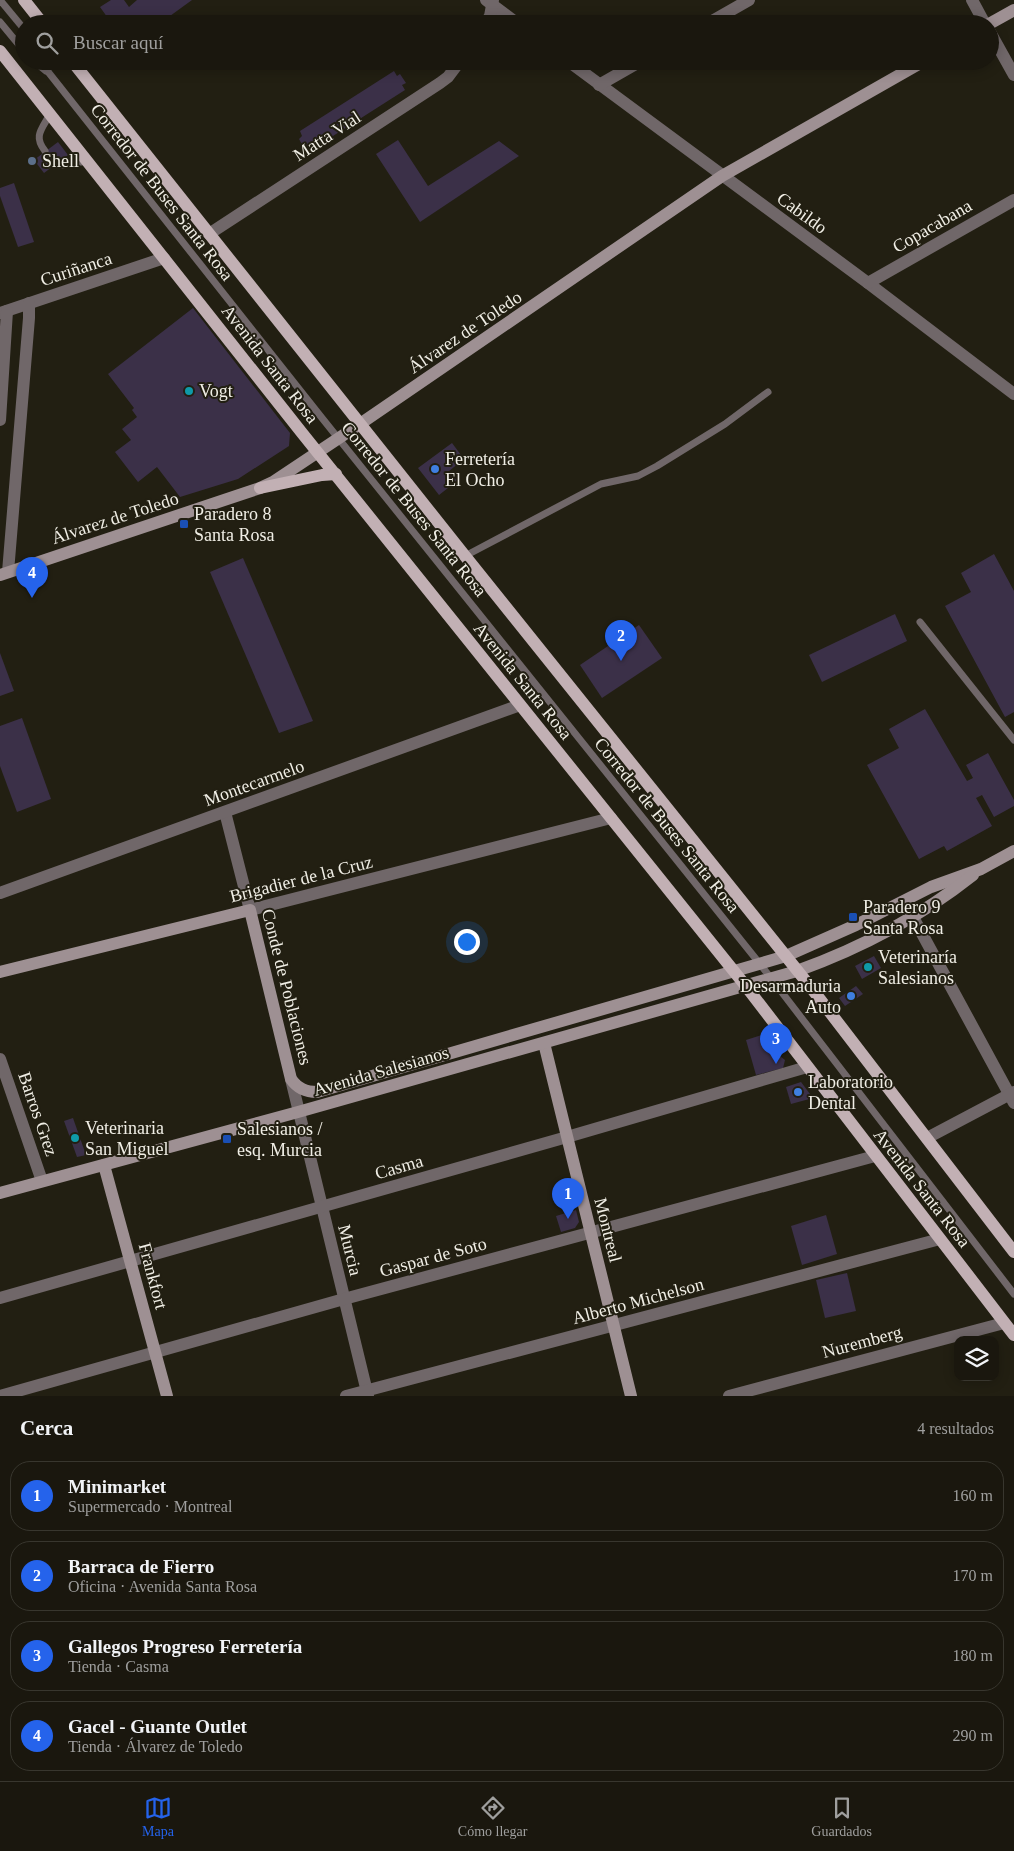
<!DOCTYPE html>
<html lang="es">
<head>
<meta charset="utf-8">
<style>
	body { margin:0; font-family:Georgia,serif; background:#232017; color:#f1f3f6 }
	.controls { position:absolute; right:15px; bottom:15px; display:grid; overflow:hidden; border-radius:10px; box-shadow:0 2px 12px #0003 }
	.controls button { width:45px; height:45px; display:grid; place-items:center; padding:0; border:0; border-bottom:1px solid #38362e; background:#1a170e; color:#f1f3f6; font:25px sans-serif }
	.you { position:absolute; left:466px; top:941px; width:18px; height:18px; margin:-12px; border:4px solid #fff; border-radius:50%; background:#1a73e8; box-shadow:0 0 0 8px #1a73e833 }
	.badge { display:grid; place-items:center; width:32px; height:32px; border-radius:50%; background:#2563eb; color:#fff; font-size:16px; font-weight:700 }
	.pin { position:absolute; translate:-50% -41px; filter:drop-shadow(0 1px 2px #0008) }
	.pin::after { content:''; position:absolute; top:26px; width:18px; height:15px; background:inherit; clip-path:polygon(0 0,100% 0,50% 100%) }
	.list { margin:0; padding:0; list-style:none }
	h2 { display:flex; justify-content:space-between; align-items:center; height:65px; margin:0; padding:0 20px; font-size:21px }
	h2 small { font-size:16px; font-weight:400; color:#9f9f9e }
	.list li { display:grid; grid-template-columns:32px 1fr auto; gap:15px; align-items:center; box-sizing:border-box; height:70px; margin:0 10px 10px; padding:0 10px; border:1px solid #38362e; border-radius:20px }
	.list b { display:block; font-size:19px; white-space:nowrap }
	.list p { margin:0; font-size:16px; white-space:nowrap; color:#9f9f9e }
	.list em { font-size:16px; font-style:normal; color:#9f9f9e }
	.icon { flex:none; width:28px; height:28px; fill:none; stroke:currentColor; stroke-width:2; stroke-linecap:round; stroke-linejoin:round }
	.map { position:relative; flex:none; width:1014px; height:1396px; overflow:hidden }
	.search { position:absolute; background:#1a170e; box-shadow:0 2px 12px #0003; left:15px; right:15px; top:15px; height:55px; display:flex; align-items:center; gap:12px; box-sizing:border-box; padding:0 18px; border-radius:28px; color:#9f9f9e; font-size:19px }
	.sheet { height:385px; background:#1a170e }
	nav { display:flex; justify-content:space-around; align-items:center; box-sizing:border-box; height:70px; border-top:1px solid #38362e; background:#1a170e; font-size:14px; color:#9f9f9e }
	nav a { display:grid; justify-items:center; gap:2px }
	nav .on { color:#2563eb }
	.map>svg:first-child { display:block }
</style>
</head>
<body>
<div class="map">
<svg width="1014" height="1396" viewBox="0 0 1014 1396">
	<rect width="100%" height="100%" fill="#221f12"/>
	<g fill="#3b3048">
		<path d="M111,0H124L129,7L137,0H192L159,24H106L110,21L100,7Z"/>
		<path d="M394,71L397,76L400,74L406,83L402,85L405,90L311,150L308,146L304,148L299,139L302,136L300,131Z"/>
		<path d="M398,140L428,186L499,141L519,156L420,222L376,154Z"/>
		<path d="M58,142L68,155L44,173L34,160Z"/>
		<path d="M14,183L34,242L18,247L0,196V188Z"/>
		<path d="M193,308L290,433L289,446L238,479L180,497L157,467L138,482L115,452L131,440L122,429L137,417L132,410L134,408L108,374Z"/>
		<path d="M452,443L464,459L449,471L457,481L439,495L418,468Z"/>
		<path d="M994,554L1014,591V712L1005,717L945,606L971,592L961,573Z"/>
		<path d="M243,558L313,721L279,733L210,572Z"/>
		<path d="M895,614L907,641L822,682L809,655Z"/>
		<path d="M639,625L662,658L602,698L580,665Z"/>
		<path d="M0,653L14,691L0,696Z"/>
		<path d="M925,709L967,781L973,778L966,765L988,753L1014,800V806L994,817L982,795L976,798L992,826L947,851L944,846L919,859L867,765L899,748L889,729Z"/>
		<path d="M22,718L51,799L17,812L0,766V726Z"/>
		<path d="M874,956L881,968L862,979L855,966Z"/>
		<path d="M856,986L863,994L845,1006L839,998Z"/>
		<path d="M765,1034L776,1047V1053L785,1060L783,1068L756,1075L746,1040Z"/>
		<path d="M801,1082L813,1098L791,1104L786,1087Z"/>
		<path d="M73,1118L86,1155L77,1157L64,1121Z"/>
		<path d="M576,1210L579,1222L575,1228L561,1232L556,1216Z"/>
		<path d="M826,1215L837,1254L802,1265L791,1226Z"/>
		<path d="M847,1273L856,1311L825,1318L816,1280Z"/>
	</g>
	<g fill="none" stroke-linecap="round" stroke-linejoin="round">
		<g stroke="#706769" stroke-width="7">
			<path d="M0,0L24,29"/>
			<path d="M0,22L24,51"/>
			<path d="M34,61L46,71"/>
			<path d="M43,61L49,73L322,418L760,964L1014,1294"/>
			<path d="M45,151C33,136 42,129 50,114"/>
			<path d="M55,164L63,165L87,161"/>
			<path d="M465,556L601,484L638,476L657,466L725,424L768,392"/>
			<path d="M920,622L1014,740"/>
		</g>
		<g stroke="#706769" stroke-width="12">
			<path d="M486,0L518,24"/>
			<path d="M972,0L985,24"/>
			<path d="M485,24L490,16L493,0"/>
			<path d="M707,24L749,0"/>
			<path d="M990,32L1014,75"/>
			<path d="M568,61L868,283L1014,394"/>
			<path d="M599,85L641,61"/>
			<path d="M209,234L440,83L448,77L460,61"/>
			<path d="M868,283L1014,200"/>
			<path d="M0,313L164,258"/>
			<path d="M0,420L7,311"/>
			<path d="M8,572L29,318V303"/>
			<path d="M225,812L250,910L611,818"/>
			<path d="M0,893L520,705"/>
			<path d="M913,917L1014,1103"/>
			<path d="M0,1059L42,1181"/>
			<path d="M291,1079L368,1396"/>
			<path d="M927,1138L1014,1092"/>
			<path d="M0,1298L567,1137L807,1067"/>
			<path d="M0,1396L344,1299L875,1156"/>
			<path d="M346,1396L940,1239"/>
			<path d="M729,1396L1004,1323"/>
		</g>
		<g stroke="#9e9093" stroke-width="12">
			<path d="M989,24L1014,10"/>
			<path d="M0,575L260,488L273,482L360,424L722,176L924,61"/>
			<path d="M0,972L250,910L291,1079C298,1089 306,1092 317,1092L786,956L856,925L931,887L981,869L1014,851"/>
			<path d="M544,1043L631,1396"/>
			<path d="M104,1165L167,1396"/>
			<path d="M0,1193L298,1112L797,971C861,948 920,917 973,875"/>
		</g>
		<g stroke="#c2b0b4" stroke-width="12">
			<path d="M24,0L43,24"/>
			<path d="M0,51L302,433L745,985L1014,1335"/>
			<path d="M72,61L465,556L809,985L1014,1252"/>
			<path d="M260,488L322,475L336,474"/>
		</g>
	</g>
	<circle fill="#5c6f8a" stroke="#221f12" stroke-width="2" cx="32" cy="161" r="5"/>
	<g fill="#0f9aa8" stroke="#221f12" stroke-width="2">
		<circle cx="189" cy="391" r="5"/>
		<circle cx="868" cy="967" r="5"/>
		<circle cx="75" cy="1138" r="5"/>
	</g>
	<g fill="#3f7fe0" stroke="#221f12" stroke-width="2">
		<circle cx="435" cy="469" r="5"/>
		<circle cx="851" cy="996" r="5"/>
		<circle cx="798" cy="1092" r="5"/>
	</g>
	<g fill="#1a4fb4" stroke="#221f12" stroke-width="2">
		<rect x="179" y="519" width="10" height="10" rx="2.5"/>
		<rect x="848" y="912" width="10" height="10" rx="2.5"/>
		<rect x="222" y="1134" width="10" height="10" rx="2.5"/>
	</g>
	<g text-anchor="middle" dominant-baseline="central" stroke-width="4" stroke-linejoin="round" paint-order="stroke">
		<g font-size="18" fill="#f0eee5" stroke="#221f12">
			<text transform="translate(327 136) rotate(-33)">Matta Vial</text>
			<text transform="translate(162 192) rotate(52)">Corredor de Buses Santa Rosa</text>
			<text transform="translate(802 213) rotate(36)">Cabildo</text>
			<text transform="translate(932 226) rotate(-30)">Copacabana</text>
			<text transform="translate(76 269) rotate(-18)">Curiñanca</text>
			<text transform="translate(465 332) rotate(-34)">Álvarez de Toledo</text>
			<text transform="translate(270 364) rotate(52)">Avenida Santa Rosa</text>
			<text transform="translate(414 509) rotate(51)">Corredor de Buses Santa Rosa</text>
			<text transform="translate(115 518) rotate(-18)">Álvarez de Toledo</text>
			<text transform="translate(523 681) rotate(51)">Avenida Santa Rosa</text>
			<text transform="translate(254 783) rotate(-20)">Montecarmelo</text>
			<text transform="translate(667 825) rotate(51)">Corredor de Buses Santa Rosa</text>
			<text transform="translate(301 879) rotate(-14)">Brigadier de la Cruz</text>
			<text transform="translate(287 987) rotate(76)">Conde de Poblaciones</text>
			<text transform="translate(381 1071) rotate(-16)">Avenida Salesianos</text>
			<text transform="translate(38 1114) rotate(71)">Barros Grez</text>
			<text transform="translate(399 1167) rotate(-16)">Casma</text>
			<text transform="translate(922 1188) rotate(52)">Avenida Santa Rosa</text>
			<text transform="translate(608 1230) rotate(76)">Montreal</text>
			<text transform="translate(350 1250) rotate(76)">Murcia</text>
			<text transform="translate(433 1257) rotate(-15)">Gaspar de Soto</text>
			<text transform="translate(153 1276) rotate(75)">Frankfort</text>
			<text transform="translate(638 1301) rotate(-15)">Alberto Michelson</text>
			<text transform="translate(862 1342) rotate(-15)">Nuremberg</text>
		</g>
		<g font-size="18" fill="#f0eee5" stroke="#221f12" text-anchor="start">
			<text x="42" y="161">Shell</text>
			<text x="199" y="391">Vogt</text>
			<text x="445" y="459">Ferretería<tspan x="445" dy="21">El Ocho</tspan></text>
			<text x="194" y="514">Paradero 8<tspan x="194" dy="21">Santa Rosa</tspan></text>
			<text x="863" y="907">Paradero 9<tspan x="863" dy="21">Santa Rosa</tspan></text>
			<text x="878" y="957">Veterinaría<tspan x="878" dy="21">Salesianos</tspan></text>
			<text x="841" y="986" text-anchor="end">Desarmaduria<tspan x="841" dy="21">Auto</tspan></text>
			<text x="808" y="1082">Laboratorio<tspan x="808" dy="21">Dental</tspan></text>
			<text x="85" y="1128">Veterinaria<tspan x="85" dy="21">San Miguel</tspan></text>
			<text x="237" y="1129">Salesianos /<tspan x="237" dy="21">esq. Murcia</tspan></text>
		</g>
	</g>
</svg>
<div class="controls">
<button><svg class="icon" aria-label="layers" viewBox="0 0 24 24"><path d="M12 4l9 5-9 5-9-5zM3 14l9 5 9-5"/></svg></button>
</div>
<div class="you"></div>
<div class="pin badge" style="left:568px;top:1219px">1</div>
<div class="pin badge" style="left:621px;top:661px">2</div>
<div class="pin badge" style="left:776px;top:1064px">3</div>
<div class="pin badge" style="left:32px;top:598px">4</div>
<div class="search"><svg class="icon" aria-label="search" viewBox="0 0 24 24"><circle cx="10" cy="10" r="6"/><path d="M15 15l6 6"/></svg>Buscar aquí</div>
</div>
<section class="sheet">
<h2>Cerca<small>4 resultados</small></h2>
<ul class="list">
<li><span class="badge">1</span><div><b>Minimarket</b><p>Supermercado · Montreal</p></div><em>160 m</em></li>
<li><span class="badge">2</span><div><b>Barraca de Fierro</b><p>Oficina · Avenida Santa Rosa</p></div><em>170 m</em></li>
<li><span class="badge">3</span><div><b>Gallegos Progreso Ferretería</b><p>Tienda · Casma</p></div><em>180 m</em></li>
<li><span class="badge">4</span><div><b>Gacel - Guante Outlet</b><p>Tienda · Álvarez de Toledo</p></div><em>290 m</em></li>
</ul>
</section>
<nav>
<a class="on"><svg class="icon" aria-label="map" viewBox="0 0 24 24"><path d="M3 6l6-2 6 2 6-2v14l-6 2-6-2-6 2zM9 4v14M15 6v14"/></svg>Mapa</a>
<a><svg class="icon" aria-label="directions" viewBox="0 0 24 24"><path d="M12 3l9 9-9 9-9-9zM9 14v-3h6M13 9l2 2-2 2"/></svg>Cómo llegar</a>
<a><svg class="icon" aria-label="saved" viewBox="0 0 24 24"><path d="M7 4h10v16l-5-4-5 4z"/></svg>Guardados</a>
</nav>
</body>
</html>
